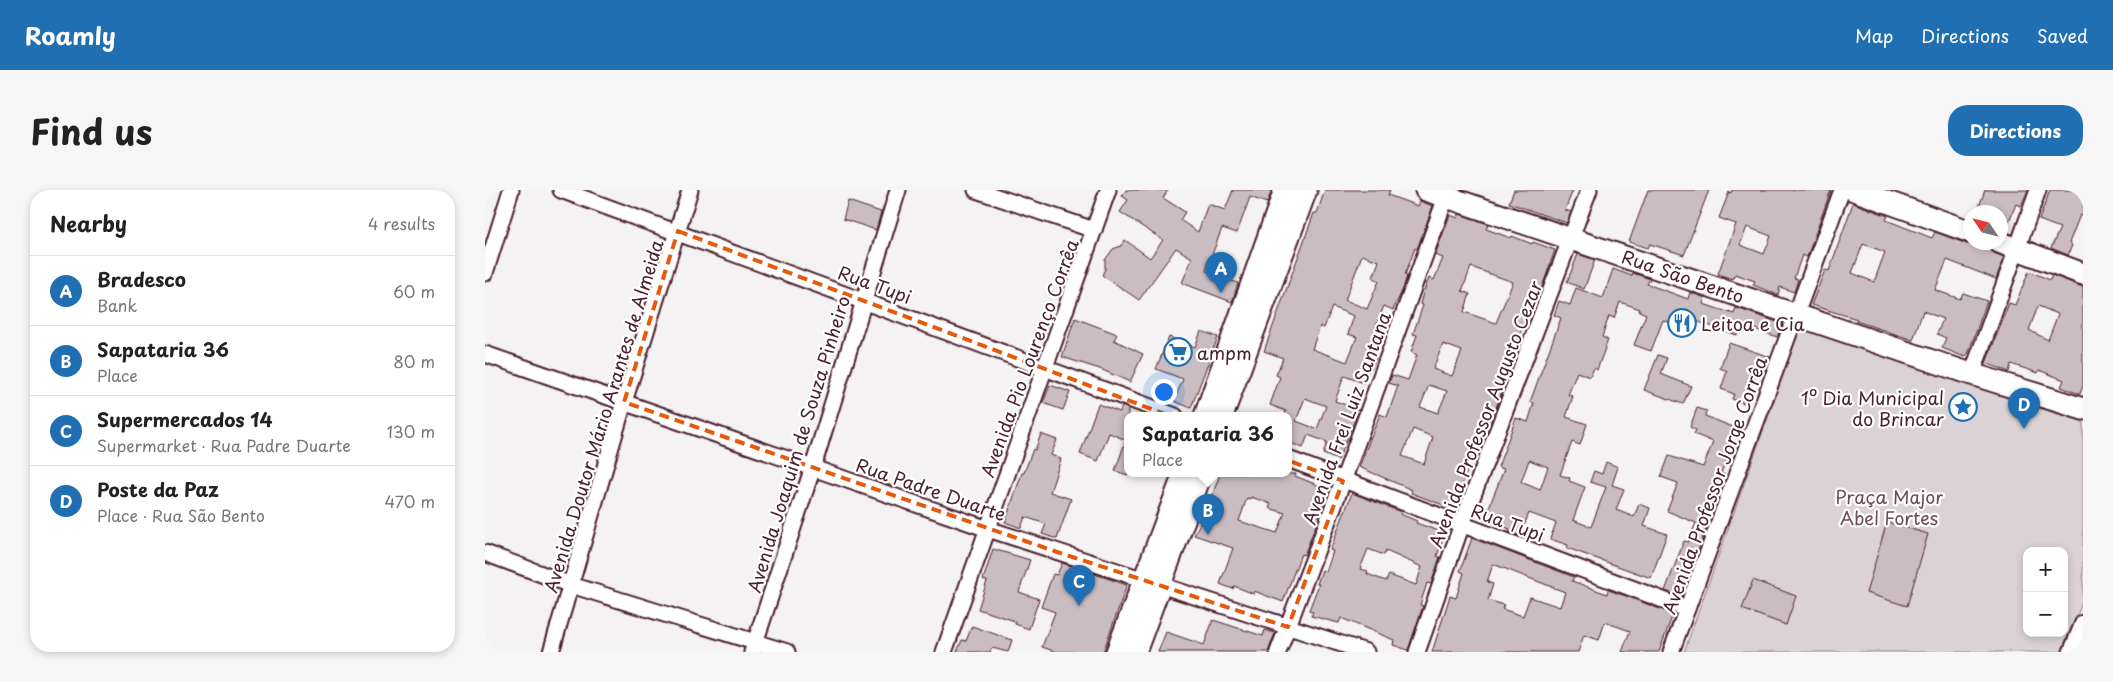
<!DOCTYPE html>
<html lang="en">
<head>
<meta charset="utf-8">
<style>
	body { margin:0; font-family:"Playpen Sans",sans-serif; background:#f6f6f6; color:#222 }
	.controls { position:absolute; right:15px; bottom:15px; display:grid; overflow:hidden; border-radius:10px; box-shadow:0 2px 8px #0003 }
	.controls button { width:45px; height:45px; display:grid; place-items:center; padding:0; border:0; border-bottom:1px solid #e0e0e0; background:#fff; color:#222; font:25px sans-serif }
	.compass { position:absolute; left:1478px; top:15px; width:45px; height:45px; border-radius:50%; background:#fff; box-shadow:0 2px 8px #0003; rotate:305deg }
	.you { position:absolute; left:678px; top:201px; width:18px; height:18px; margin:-12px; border:4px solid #fff; border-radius:50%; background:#1a73e8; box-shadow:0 0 0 8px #1a73e833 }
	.badge { display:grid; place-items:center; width:32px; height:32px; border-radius:50%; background:#1f6fb2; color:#fff; font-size:16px; font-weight:700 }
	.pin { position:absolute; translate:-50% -41px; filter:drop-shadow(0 1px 2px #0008) }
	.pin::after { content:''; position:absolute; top:26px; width:18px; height:15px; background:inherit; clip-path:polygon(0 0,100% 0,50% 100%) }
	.popup { position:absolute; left:639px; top:222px; width:168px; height:65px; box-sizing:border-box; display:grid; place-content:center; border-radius:10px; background:#fff; filter:drop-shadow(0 1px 4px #0005); font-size:16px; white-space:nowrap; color:#767676 }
	.popup b { font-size:19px; color:#222 }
	.popup::after { content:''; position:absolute; left:50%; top:100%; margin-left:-10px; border:10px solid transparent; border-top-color:#fff }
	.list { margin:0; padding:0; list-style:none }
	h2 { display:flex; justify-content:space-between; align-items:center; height:65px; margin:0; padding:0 20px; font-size:21px }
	h2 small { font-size:16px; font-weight:400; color:#767676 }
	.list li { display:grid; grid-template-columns:32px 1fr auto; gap:15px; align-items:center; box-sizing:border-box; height:70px; padding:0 20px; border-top:1px solid #e0e0e0 }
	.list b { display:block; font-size:19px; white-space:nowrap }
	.list p { margin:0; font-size:16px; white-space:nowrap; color:#767676 }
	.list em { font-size:16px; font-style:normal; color:#767676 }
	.map { position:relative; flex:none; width:1598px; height:462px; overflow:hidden; border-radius:20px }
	header { display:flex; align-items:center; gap:30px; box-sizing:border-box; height:70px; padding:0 25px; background:#1f6fb2; color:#fff }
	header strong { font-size:24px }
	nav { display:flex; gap:28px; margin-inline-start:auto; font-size:18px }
	.intro { display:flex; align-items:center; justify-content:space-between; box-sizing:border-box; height:120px; padding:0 30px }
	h1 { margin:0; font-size:35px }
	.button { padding:12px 22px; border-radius:20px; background:#1f6fb2; color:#fff; font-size:18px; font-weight:700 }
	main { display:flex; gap:30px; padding:0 30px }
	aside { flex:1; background:#fff; border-radius:20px; box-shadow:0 2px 8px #0003 }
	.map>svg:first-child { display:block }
</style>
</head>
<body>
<header>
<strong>Roamly</strong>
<nav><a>Map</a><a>Directions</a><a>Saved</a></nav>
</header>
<div class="intro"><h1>Find us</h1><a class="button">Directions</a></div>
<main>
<aside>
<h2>Nearby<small>4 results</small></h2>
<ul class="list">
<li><span class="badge">A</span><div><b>Bradesco</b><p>Bank</p></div><em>60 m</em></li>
<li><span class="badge">B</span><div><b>Sapataria 36</b><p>Place</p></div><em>80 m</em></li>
<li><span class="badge">C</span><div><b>Supermercados 14</b><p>Supermarket · Rua Padre Duarte</p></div><em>130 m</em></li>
<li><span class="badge">D</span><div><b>Poste da Paz</b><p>Place · Rua São Bento</p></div><em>470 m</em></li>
</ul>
</aside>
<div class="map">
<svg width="1598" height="462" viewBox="0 0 1598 462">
	<rect width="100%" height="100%" fill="#f4f2f2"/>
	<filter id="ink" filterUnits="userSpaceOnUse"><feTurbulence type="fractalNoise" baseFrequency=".02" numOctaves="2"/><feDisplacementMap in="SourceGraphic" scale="10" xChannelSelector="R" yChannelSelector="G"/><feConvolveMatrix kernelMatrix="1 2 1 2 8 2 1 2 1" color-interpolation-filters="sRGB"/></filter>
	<g filter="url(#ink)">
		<path fill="#dbd2d5" stroke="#927880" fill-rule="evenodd" d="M1320,138L1598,228V410L1578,462H1199L1312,146ZM1542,361H1579V443H1542Z"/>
		<g fill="#cabdc1" stroke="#4a1f2b" fill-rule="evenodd">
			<path d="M641,0H683L678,8L700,22L695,30L713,42L723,14L740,20L748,0H787L782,13L765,7L752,43L737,38L721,81L753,93L747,112L697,93L707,68L691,58L654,110L617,85L620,79V70L628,59L636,56L640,50L665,68L678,50L635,22L643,10L637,6Z"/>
			<path d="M840,0H905L903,5L933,16L935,11L948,16L932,59L930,58L920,85L922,86L918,99L908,120L899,116L890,138L894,140L885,163L892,166L886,179L884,178L879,193L859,186L850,211L874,220L853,270L838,264L842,252L823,245L818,258L803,252V226H799L801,221L785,215L795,187L791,185L798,168L779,161L829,23H832ZM877,65L894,71L888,88L894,91L882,119L860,110ZM847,117L869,126L863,144L872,147L862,172L827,159L835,136L839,138ZM820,208L841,216L832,239L811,231Z"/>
			<path d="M1029,0H1088L1080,20L1086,22L1082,33L1024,13Z"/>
			<path d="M1163,0H1224L1199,65L1165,54L1163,58L1144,52Z"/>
			<path d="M1247,0H1346L1322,67L1317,65L1309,88L1313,89L1309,102L1295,97L1293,105L1268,95L1270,91L1250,84L1248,89L1233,84L1251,34L1234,28L1244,2L1246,3ZM1262,37L1286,46L1279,64L1255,55Z"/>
			<path d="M1500,0H1543L1536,16L1531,14L1520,41L1516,40V22H1492Z"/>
			<path d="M1565,0H1598V26L1595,25L1584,53L1587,55L1583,65L1566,58L1575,38L1554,30Z"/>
			<path d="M363,11L396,22L391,40L358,29Z"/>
			<path d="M1368,13L1403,26L1401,30L1447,48L1450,42L1482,54L1491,53L1503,57L1509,63L1519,67L1511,89L1462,70L1450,100L1475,109L1478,103L1502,111L1483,164L1480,167L1457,158L1461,148L1452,144L1458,129L1438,121L1428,150L1371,131L1372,129L1326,115L1340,80L1344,81ZM1378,54L1400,62L1389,92L1367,83Z"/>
			<path d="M974,24L1003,34L1001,39L1026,48L1027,46L1047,54L1048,52L1070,60L1055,103L1049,101L1042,123H1043L1029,159L1033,160L1028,173L995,260L990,258L969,319L926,303L927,300L874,277L895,224L902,227L913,196L904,193L907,185L923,190L932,165L926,162L932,145L928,144L938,115L935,114L938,103L944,88L949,90L958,68L950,65L965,25L973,28ZM986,77L1028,92L1011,133L979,122L985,104L977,101ZM958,154L977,161L967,186L948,179ZM944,195L962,201L953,223L935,217ZM928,239L948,247L939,274L917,266Z"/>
			<path d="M1093,64L1110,70L1099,99L1082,92Z"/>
			<path d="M1128,79L1147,86L1148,83L1165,89L1162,94L1203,109L1205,102L1220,108L1218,114L1249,124L1251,118L1298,134L1292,147L1255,134L1252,145L1205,129L1202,138L1178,130L1166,161L1149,155L1161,124L1154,121L1155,119L1135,112L1129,128L1124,126L1117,147L1123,150L1112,180L1109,178L1105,187L1092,182L1083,205L1088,206L1081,227L1102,234L1095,255L1087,252L1075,285L1085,288L1084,291L1100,297L1088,330L1106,337L1121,297L1105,292L1109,281L1117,284L1121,272L1133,277L1127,295L1139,299L1131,320L1149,327L1154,314L1165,318L1159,336L1182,344L1166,388L1082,358L1083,355L1065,349L1071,333L1044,323L1035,346L1024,342L1025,339L999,330L1019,279L1013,277L1031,228L1043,232L1049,213L1045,212L1076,128L1069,125L1074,111L1085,115L1091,98L1118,108ZM1044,270L1063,277L1055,300L1036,292Z"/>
			<path d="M1544,81L1565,90L1567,85L1598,97V196L1595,204L1576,197L1579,190L1554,180L1553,183L1526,174L1524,182L1501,173L1524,113L1530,115ZM1553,116L1573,124L1563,150L1544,140Z"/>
			<path d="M590,128L632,144L629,150L658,164L645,192L615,179L577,167Z"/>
			<path d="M716,141L733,147L706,218L689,211L698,189L671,179L684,147L710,157Z"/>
			<path d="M1244,153L1285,167L1280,181L1273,179L1264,201L1267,202L1262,214L1247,209L1249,204L1236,199L1242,181L1235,178Z"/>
			<path d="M1173,165L1182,168L1176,184L1206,196L1198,214L1159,200Z"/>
			<path d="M565,195L585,202L578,220L558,213Z"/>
			<path d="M613,214L635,222L637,216L643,219V285L630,281L641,250L624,243L613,271L595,264Z"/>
			<path d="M1212,218L1222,221L1220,226L1248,237L1238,263L1243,265L1236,283L1240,285L1235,298L1232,297L1226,312L1223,311L1214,334L1222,337L1196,407L1180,401L1199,351L1203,352L1211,333L1182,321L1193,293L1176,287L1184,266L1218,277L1228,252L1209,244L1211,240L1205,237Z"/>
			<path d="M556,244L572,250L566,265L576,269L565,302L586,309L572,349L557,344L561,334L540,327L536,338L520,332L537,283H539L548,259L550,260Z"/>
			<path d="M735,284H811L810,286L845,300L819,365L816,364L798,412L769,401V404L749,396L748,399L735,394L748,358L709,345L722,319ZM766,307L786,314L784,318L800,323L792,343L754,331L762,308L766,309Z"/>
			<path d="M867,303L916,322L915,324L932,331L931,333L960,343L952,366L955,367L946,394L942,393L935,415L938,416L923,460L908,455L909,450L856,428L854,433L826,426L828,422L824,420L834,394H832L837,380L841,382L848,361L845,360ZM883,359L899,365L901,361L937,377L931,395L904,385L901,391L882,384L883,381L875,379Z"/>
			<path d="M1402,332L1443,344L1422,416L1381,403Z"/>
			<path d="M987,348L1089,387L1087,391L1122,404L1123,400L1141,406L1188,424L1174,462H1137L1145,441L1120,432L1114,450L1099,445L1093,462H947L965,406L971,408L979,383L975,381ZM1008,374L1080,402L1075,417L1045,407L1038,426L1017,419L1019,415L1003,410L1008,394L1002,392Z"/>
			<path d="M508,359L545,370L534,402L554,409L544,439L530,434V431L493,419L502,391L498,390Z"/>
			<path d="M577,373L642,395L618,462H572L557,457L570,422L556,417L568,384L572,385Z"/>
			<path d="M1268,390L1311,406L1301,435L1257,419Z"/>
			<path d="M728,430L778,446L780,440L790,443L783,462H673L681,442L719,455Z"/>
			<path d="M487,436L527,450L523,462L507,458L505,462H472L477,450L481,451Z"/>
		</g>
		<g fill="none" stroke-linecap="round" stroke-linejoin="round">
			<defs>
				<g id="street">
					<path d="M76,0L690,226"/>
					<path d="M491,0L609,40"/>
					<path d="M0,83L26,0"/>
					<path d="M0,164L503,339L881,462"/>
					<path d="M1487,184L1553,0"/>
					<path d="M803,269L1202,419"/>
					<path d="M0,363L86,395L302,462"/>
					<path d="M66,462L139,212L205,0"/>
					<path d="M267,462L328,277L413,0"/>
					<path d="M459,462L623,0"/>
					<path d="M793,462L858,291L961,7"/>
					<path d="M932,462L977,334L1104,0"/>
					<path d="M1186,462L1357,0"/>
					<path d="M1586,462L1598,433"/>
				</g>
				<g id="secondary">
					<path d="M941,0L1477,181L1598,219"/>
					<path d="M1369,0L1486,42"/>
					<path d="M1514,52L1598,84"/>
					<path d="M720,226L800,0"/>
					<path d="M737,226L821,0"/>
					<path d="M632,462L699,284"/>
					<path d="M650,462L716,284"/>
				</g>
			</defs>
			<use href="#street" stroke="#4a1f2b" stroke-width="19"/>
			<use href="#secondary" stroke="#4a1f2b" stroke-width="25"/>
			<use href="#street" stroke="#fff" stroke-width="15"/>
			<use href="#secondary" stroke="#fff" stroke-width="21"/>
		</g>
	</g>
	<path fill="none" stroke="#e8590c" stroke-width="4" stroke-dasharray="10 6" stroke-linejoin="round" d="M193,41L858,291L803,437L572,362L139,212Z"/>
	<defs>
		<symbol id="restaurant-ring" viewBox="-11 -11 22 22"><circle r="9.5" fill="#fff" stroke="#1f6fb2" stroke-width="1.5"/><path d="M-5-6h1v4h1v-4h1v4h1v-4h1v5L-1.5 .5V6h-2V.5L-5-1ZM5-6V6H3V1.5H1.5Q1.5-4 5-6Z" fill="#1f6fb2"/></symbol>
		<symbol id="supermarket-ring" viewBox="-11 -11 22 22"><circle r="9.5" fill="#fff" stroke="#1f6fb2" stroke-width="1.5"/><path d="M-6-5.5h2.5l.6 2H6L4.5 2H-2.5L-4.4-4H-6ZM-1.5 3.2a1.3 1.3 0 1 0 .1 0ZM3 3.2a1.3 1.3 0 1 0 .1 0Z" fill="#1f6fb2"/></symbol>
		<symbol id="sight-ring" viewBox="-11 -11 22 22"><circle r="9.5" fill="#fff" stroke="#1f6fb2" stroke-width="1.5"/><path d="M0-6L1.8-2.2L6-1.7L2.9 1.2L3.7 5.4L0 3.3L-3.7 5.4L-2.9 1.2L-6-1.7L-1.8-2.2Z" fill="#1f6fb2"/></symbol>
	</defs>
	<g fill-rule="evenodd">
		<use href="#restaurant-ring" x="1181" y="117" width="32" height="32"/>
		<use href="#supermarket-ring" x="677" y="146" width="32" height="32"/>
		<use href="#sight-ring" x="1462" y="201" width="32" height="32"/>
	</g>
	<g text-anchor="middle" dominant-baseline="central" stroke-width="4.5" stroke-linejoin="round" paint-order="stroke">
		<g font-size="18" fill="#4a1f2b" stroke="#fff">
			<text transform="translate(1198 86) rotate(19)">Rua São Bento</text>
			<text transform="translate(390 94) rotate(20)">Rua Tupi</text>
			<text transform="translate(544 168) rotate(-70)">Avenida Pio Lourenço Corrêa</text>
			<text transform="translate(1000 224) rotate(-69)">Avenida Professor Augusto Cezar</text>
			<text transform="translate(118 226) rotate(-73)">Avenida Doutor Mário Arantes de Almeida</text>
			<text transform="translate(861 228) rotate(-70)">Avenida Frei Luiz Santana</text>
			<text transform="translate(313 254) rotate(-73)">Avenida Joaquim de Souza Pinheiro</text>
			<text transform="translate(1229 295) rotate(-70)">Avenida Professor Jorge Corrêa</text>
			<text transform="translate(446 299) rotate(19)">Rua Padre Duarte</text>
			<text transform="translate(1023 332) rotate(20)">Rua Tupi</text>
		</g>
		<g font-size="18" fill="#4a1f2b" stroke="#fff" text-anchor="start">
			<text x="1216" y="133">Leitoa e Cia</text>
			<text x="712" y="162">ampm</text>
			<text x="1459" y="207" text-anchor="end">1º Dia Municipal<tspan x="1459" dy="21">do Brincar</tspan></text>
		</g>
		<g font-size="18" fill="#6e4c56" stroke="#fff">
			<text x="1404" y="306">Praça Major<tspan x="1404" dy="21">Abel Fortes</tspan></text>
		</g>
	</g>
</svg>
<div class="controls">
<button>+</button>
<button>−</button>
</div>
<svg class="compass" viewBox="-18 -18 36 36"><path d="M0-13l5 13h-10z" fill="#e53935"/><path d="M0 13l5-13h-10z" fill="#767676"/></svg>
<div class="you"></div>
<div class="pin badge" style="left:736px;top:103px">A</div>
<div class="pin badge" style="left:723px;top:345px">B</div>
<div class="popup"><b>Sapataria 36</b>Place</div>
<div class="pin badge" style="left:594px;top:416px">C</div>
<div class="pin badge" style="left:1539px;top:239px">D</div>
</div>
</main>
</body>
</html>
